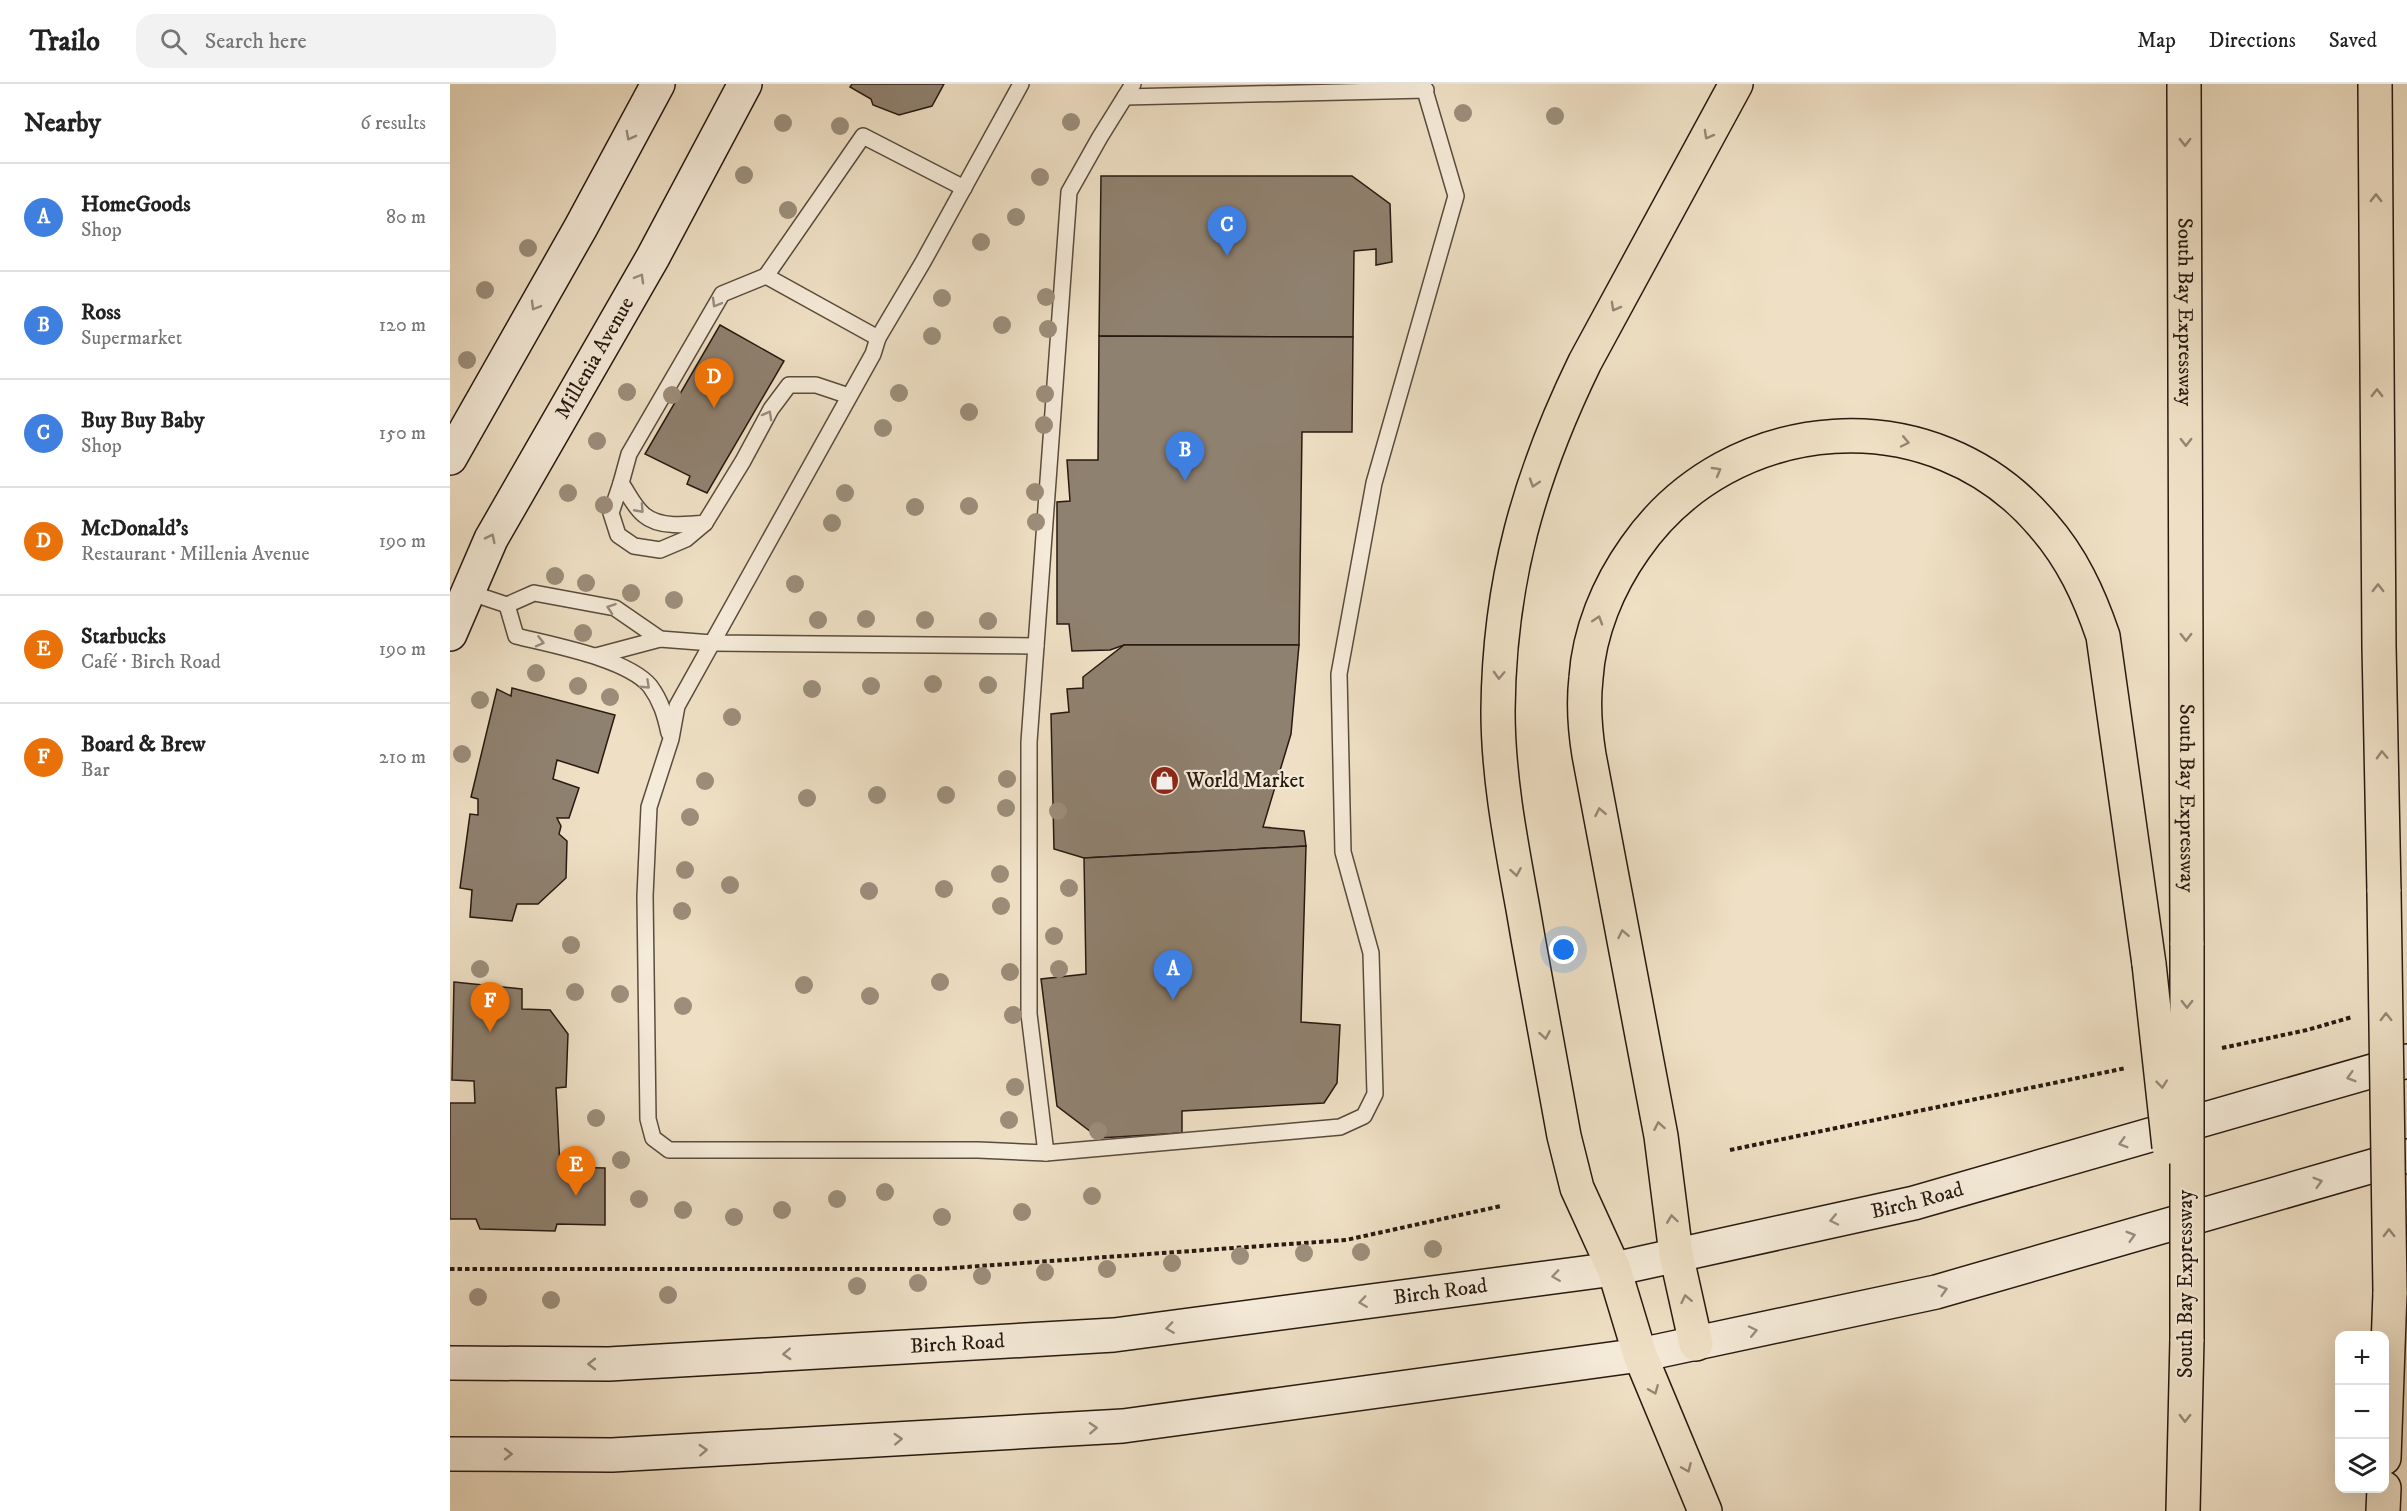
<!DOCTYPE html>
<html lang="en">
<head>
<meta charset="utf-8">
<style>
	body { margin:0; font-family:"IM FELL DW Pica",serif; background:#f2f2f2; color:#222 }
	.controls { position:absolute; right:18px; bottom:18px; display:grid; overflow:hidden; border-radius:12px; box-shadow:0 6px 24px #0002 }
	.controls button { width:54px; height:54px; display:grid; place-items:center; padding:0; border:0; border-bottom:2px solid #e0e0e0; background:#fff; color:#222; font:30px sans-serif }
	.you { position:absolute; left:1114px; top:866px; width:21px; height:21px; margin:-15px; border:4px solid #fff; border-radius:50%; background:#1a73e8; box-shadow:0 0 0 9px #1a73e833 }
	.badge { display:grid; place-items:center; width:39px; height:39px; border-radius:50%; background:#db2777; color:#fff; font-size:20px; font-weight:700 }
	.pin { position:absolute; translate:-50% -50px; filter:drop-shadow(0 2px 3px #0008) }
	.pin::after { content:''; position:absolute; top:32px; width:21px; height:18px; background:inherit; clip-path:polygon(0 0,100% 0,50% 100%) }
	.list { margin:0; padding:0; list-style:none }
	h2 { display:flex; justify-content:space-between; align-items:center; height:78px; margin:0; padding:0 24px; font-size:26px }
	h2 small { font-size:20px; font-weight:400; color:#767676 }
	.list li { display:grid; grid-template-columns:39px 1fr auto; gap:18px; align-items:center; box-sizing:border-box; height:108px; padding:0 24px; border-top:2px solid #e0e0e0 }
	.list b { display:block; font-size:22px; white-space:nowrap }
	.list p { margin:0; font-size:20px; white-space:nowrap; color:#767676 }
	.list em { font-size:20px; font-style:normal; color:#767676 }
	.icon { flex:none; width:33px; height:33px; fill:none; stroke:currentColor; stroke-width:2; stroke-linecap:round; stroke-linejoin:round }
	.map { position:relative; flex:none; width:1957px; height:1427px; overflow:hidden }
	header { display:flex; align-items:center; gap:36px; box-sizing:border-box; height:84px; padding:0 30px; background:#fff; border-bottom:2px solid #e0e0e0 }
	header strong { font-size:28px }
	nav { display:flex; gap:33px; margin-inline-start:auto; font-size:21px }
	.search { width:420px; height:54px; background:#f2f2f2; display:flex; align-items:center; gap:15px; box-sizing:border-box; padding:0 21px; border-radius:18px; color:#767676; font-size:22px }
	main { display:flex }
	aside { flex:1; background:#fff }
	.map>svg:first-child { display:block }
</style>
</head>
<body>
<header>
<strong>Trailo</strong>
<div class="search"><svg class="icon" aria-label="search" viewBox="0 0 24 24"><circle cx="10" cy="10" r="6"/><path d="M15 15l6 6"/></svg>Search here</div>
<nav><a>Map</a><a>Directions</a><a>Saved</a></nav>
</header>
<main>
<aside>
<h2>Nearby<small>6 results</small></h2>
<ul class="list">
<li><span class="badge" style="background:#3f7fe0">A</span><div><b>HomeGoods</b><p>Shop</p></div><em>80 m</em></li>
<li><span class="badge" style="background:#3f7fe0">B</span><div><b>Ross</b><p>Supermarket</p></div><em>120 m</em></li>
<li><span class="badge" style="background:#3f7fe0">C</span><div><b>Buy Buy Baby</b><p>Shop</p></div><em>150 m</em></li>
<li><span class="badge" style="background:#e8710a">D</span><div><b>McDonald's</b><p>Restaurant · Millenia Avenue</p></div><em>190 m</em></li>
<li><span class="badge" style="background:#e8710a">E</span><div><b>Starbucks</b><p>Café · Birch Road</p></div><em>190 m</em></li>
<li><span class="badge" style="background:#e8710a">F</span><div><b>Board &amp; Brew</b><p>Bar</p></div><em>210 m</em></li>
</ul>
</aside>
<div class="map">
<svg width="1957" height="1427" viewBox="0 0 1957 1427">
	<rect width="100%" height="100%" fill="#efe0c5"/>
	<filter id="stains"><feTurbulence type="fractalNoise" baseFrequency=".00333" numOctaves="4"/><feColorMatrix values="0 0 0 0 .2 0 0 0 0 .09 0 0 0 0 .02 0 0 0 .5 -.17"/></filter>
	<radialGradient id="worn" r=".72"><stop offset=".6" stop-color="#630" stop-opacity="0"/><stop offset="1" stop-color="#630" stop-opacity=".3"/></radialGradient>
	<g fill="#8f816f" stroke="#271a11" stroke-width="1.5">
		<path d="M402,0H494L482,22L449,31L423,21L421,15L400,3Z"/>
		<path d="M651,92H902L940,120L942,178L926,181V165L904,167L903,253L649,252Z"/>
		<path d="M270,241L334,277L257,409L237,400L240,392L195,370Z"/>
		<path d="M649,252L903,253L902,348H852L849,561H674L660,566L622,567L619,540H607V418L620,417L617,376H648Z"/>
		<path d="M674,561H849L841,650L813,743L854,747L856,762L634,774L604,765L601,630L619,628L617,605L633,604V593Z"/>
		<path d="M62,604L165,631L148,689L107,676L103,695L129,704L119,734H107L111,742L109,750L117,757L116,794L88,820H67L62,837L20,833L22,806L10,804L20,730L28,731V715L21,713L47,605L61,612Z"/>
		<path d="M856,762L851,938L890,941L887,999L874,1019L732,1027V1049L649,1054L607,1022L591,895L636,890L634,774Z"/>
		<path d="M4,898L72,905V925L100,926L118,950L116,1003L106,1004L110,1083L155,1084V1141L107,1140L105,1147L30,1145L26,1135H0V1019H25L24,997L2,996Z"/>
	</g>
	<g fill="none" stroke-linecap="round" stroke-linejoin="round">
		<defs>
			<g id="lane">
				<path d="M571,0L473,178L428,254L423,270L227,622L221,655L199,723L195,812L198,1035L203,1054L219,1066H528L596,1069L890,1043L914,1032L925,1010L921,869L893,768L889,590L924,399L1006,112L973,0"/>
				<path d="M675,13L976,6"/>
				<path d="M316,192L272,210L179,370L171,399C178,409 184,423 194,431C209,444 237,441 255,439L293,377L321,325L339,301H366L399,312"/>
				<path d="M428,254L316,192L413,52L514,104"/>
				<path d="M171,399L161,429L168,451L184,462L210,466L236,455L255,439"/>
				<path d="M18,508L57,521L84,509L165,524L210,555"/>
				<path d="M57,521L66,552C101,561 176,574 200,602C211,617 215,631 219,649"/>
				<path d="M146,572L210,555L262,559L586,562"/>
				<path d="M596,1069L579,930V658L619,108L650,53L683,0"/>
			</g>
			<g id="secondary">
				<path d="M0,374L131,143L208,0"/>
				<path id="s1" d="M0,550L41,455L203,173L295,0"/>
				<path id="s2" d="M0,1279L159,1280L664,1251L1164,1185L1464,1119L1957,977"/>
				<path d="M0,1370L162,1371L673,1342L1190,1271L1486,1208L1957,1072"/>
			</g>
			<g id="highway">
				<path id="s3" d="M1734,0L1737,861"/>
				<path d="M1925,0L1929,562L1934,808"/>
				<path d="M1246,1260L1226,1170L1211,1052L1139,671C1135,646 1133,620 1136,594C1139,548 1158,502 1185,464C1280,327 1484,311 1593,441C1622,474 1639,511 1653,552L1699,880"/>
				<path d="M1934,1374L1940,1208"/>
				<path d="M1255,1427L1190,1271L1164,1185L1127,1104L1114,1052C1100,977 1086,901 1073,825C1061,759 1048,693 1048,627C1049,498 1079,393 1135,278L1286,0"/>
				<path d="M1733,1427L1737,1255"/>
				<path d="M1933,1427L1934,1404"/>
			</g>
		</defs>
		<use href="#lane" stroke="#594c3e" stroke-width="18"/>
		<use href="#secondary" stroke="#271a11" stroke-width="36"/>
		<use href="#highway" stroke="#271a11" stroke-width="36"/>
		<g stroke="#271a11" stroke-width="4" stroke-dasharray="4.5 3" stroke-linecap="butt">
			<path d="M1772,964L1857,946L1902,933"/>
			<path d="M1280,1066L1676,984"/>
			<path d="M0,1185H488L896,1156L1051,1122"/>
		</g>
		<use href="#lane" stroke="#f5ebd9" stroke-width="15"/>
		<use href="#secondary" stroke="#f5ebd9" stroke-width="33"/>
		<use href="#highway" stroke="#efe0c5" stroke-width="33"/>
		<defs>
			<g id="highway-bridge">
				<path d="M1934,808L1940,1208"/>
				<path d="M1699,880L1719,1063"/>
				<path d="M1737,1255V861"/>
			</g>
		</defs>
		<use href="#highway-bridge" stroke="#271a11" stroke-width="36" stroke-linecap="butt"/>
		<use href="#highway-bridge" stroke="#efe0c5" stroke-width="33"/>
	</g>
	<g fill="#9c8e7b">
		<circle cx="1013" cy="29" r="9"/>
		<circle cx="1105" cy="32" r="9"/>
		<circle cx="621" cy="38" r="9"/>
		<circle cx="333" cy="39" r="9"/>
		<circle cx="390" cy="42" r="9"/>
		<circle cx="294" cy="91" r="9"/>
		<circle cx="590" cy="93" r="9"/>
		<circle cx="338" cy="126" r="9"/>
		<circle cx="566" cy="133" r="9"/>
		<circle cx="531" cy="158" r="9"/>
		<circle cx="78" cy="164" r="9"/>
		<circle cx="35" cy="206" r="9"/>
		<circle cx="596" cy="213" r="9"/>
		<circle cx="492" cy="214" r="9"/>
		<circle cx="552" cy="241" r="9"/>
		<circle cx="598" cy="245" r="9"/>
		<circle cx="482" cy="252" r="9"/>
		<circle cx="17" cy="276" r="9"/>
		<circle cx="177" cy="308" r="9"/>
		<circle cx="449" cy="309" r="9"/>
		<circle cx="595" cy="310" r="9"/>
		<circle cx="222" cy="311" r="9"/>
		<circle cx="519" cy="328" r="9"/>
		<circle cx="594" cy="341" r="9"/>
		<circle cx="433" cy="344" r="9"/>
		<circle cx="147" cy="357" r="9"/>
		<circle cx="585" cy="408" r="9"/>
		<circle cx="118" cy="409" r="9"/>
		<circle cx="395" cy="409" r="9"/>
		<circle cx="154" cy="421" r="9"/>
		<circle cx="519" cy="422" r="9"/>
		<circle cx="465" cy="423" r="9"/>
		<circle cx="586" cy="438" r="9"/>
		<circle cx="382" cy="439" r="9"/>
		<circle cx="105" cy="492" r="9"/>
		<circle cx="136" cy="499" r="9"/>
		<circle cx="345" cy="500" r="9"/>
		<circle cx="181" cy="509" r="9"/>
		<circle cx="224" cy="516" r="9"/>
		<circle cx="416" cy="535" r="9"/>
		<circle cx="368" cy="536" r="9"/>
		<circle cx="475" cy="536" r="9"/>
		<circle cx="538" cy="537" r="9"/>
		<circle cx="133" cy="549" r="9"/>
		<circle cx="86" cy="589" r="9"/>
		<circle cx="483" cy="600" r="9"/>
		<circle cx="538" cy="601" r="9"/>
		<circle cx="128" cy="602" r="9"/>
		<circle cx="421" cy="602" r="9"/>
		<circle cx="362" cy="605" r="9"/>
		<circle cx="160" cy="613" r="9"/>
		<circle cx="30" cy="616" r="9"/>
		<circle cx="282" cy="633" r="9"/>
		<circle cx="12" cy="670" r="9"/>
		<circle cx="557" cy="695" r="9"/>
		<circle cx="255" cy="697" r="9"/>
		<circle cx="427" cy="711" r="9"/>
		<circle cx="496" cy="711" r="9"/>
		<circle cx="357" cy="714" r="9"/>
		<circle cx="556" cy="724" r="9"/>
		<circle cx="608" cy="727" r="9"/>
		<circle cx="240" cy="733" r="9"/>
		<circle cx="235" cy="786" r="9"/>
		<circle cx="550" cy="790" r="9"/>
		<circle cx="280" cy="801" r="9"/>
		<circle cx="619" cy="804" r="9"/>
		<circle cx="494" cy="805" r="9"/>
		<circle cx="419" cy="807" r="9"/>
		<circle cx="551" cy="822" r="9"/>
		<circle cx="232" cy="827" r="9"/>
		<circle cx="604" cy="852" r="9"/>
		<circle cx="121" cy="861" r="9"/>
		<circle cx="30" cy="885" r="9"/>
		<circle cx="609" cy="885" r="9"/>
		<circle cx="560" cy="888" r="9"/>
		<circle cx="490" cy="898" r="9"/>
		<circle cx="354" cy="901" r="9"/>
		<circle cx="125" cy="908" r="9"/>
		<circle cx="170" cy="910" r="9"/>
		<circle cx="420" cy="912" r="9"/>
		<circle cx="233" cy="922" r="9"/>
		<circle cx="563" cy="931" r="9"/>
		<circle cx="565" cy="1003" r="9"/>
		<circle cx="146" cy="1034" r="9"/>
		<circle cx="559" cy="1036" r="9"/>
		<circle cx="648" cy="1047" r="9"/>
		<circle cx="171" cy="1076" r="9"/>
		<circle cx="435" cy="1108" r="9"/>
		<circle cx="642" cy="1112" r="9"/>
		<circle cx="189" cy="1115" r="9"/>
		<circle cx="387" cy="1115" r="9"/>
		<circle cx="233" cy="1126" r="9"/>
		<circle cx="332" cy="1126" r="9"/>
		<circle cx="572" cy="1128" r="9"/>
		<circle cx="284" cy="1133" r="9"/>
		<circle cx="492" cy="1133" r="9"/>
		<circle cx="983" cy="1165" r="9"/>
		<circle cx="911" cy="1168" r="9"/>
		<circle cx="854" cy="1169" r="9"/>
		<circle cx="790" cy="1172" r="9"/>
		<circle cx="722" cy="1179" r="9"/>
		<circle cx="657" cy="1185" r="9"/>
		<circle cx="595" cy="1188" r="9"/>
		<circle cx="532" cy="1192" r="9"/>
		<circle cx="468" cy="1199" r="9"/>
		<circle cx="407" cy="1202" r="9"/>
		<circle cx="218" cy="1211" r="9"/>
		<circle cx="28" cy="1213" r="9"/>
		<circle cx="101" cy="1216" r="9"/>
	</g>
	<defs><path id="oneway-chevron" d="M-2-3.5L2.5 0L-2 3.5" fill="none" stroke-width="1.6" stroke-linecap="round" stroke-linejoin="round" transform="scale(1.5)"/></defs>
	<g stroke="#958774">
		<use href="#oneway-chevron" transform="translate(1258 51) rotate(119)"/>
		<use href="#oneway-chevron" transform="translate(1735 58) rotate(90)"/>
		<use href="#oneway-chevron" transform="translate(1926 114) rotate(-90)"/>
		<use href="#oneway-chevron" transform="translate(1165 223) rotate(119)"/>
		<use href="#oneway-chevron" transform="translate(1927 309) rotate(-90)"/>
		<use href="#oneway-chevron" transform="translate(1455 358) rotate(12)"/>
		<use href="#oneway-chevron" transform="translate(1736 358) rotate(90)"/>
		<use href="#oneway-chevron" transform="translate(1267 387) rotate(-30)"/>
		<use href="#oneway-chevron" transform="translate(1084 399) rotate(108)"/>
		<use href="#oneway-chevron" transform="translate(1928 504) rotate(-90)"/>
		<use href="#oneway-chevron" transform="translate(1148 536) rotate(-72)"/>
		<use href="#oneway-chevron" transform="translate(1736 553) rotate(90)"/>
		<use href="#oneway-chevron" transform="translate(1049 591) rotate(92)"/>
		<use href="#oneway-chevron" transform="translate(1932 671) rotate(-92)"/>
		<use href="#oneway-chevron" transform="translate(1150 728) rotate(-101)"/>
		<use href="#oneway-chevron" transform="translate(1066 788) rotate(80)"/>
		<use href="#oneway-chevron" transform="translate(1173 850) rotate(-101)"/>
		<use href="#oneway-chevron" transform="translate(1737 920) rotate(90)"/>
		<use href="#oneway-chevron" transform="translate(1936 933) rotate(-91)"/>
		<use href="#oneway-chevron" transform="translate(1095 951) rotate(80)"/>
		<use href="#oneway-chevron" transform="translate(1712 1000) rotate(84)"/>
		<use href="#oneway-chevron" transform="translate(1209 1042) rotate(-100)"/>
		<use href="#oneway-chevron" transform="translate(1222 1135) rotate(-98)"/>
		<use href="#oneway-chevron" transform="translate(1939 1149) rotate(-91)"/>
		<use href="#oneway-chevron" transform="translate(1236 1215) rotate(-102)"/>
		<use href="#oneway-chevron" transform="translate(1204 1306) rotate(68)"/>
		<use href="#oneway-chevron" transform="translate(1735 1334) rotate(91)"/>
		<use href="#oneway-chevron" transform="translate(1237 1384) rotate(67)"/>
	</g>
	<g stroke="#988d7f">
		<use href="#oneway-chevron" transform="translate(180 52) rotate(118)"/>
		<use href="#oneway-chevron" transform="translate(190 194) rotate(-60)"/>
		<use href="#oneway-chevron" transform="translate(266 219) rotate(120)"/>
		<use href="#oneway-chevron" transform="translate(85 222) rotate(120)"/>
		<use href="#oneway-chevron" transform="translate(318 331) rotate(-61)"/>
		<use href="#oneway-chevron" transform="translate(190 425) rotate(48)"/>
		<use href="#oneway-chevron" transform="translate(41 454) rotate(-64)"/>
		<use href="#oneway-chevron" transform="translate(161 524) rotate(-161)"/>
		<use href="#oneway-chevron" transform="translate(90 558) rotate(14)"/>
		<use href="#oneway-chevron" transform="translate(196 601) rotate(43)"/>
		<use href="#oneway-chevron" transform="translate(1901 993) rotate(164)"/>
		<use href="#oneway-chevron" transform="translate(1673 1059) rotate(164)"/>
		<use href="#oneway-chevron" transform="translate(1868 1098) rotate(-16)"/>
		<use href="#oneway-chevron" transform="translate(1384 1136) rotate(168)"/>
		<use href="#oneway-chevron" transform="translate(1681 1152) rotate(-16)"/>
		<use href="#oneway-chevron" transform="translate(1106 1192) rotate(172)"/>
		<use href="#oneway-chevron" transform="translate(1493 1206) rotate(-16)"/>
		<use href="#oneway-chevron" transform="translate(913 1218) rotate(172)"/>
		<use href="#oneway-chevron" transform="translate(720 1244) rotate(172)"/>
		<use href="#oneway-chevron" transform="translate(1303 1247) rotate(-12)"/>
		<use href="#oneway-chevron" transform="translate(337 1270) rotate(177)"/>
		<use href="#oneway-chevron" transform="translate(142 1280) rotate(-180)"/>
		<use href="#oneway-chevron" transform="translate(643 1344) rotate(-3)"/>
		<use href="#oneway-chevron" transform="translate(448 1355) rotate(-3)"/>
		<use href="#oneway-chevron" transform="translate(253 1366) rotate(-3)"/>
		<use href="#oneway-chevron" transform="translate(58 1370)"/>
	</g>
	<defs>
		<symbol id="shop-disc" viewBox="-11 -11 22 22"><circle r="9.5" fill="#8f2418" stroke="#f5ebd9"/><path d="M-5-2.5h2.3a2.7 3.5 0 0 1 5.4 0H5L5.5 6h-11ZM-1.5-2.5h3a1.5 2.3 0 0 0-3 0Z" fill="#fff"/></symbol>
	</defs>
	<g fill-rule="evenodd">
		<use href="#shop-disc" x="698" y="680" width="33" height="33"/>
	</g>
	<g text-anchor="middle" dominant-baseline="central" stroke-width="4.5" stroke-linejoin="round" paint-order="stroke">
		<g font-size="21" fill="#271a11" stroke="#f5ebd9">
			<text stroke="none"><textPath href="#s3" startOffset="228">South Bay Expressway</textPath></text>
			<text stroke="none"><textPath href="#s1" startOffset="312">Millenia Avenue</textPath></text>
			<text stroke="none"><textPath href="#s3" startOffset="714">South Bay Expressway</textPath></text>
			<text stroke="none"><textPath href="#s2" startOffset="1480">Birch Road</textPath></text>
			<text transform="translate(1736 1200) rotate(-90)">South Bay Expressway</text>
			<text stroke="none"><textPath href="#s2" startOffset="994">Birch Road</textPath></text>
			<text stroke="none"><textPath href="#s2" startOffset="508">Birch Road</textPath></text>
		</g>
		<g font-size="21" fill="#271a11" stroke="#f5ebd9" text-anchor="start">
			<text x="736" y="697">World Market</text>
		</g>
	</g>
	<rect width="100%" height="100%" filter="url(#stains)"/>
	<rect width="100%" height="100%" fill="url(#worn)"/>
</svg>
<div class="controls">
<button>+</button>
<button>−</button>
<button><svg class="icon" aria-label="layers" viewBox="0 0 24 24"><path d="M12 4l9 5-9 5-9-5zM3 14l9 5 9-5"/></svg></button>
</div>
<div class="you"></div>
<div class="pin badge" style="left:723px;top:916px;background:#3f7fe0">A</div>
<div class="pin badge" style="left:735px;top:397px;background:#3f7fe0">B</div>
<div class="pin badge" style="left:777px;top:172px;background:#3f7fe0">C</div>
<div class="pin badge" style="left:264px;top:324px;background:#e8710a">D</div>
<div class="pin badge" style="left:126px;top:1112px;background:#e8710a">E</div>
<div class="pin badge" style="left:40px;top:948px;background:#e8710a">F</div>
</div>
</main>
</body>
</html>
